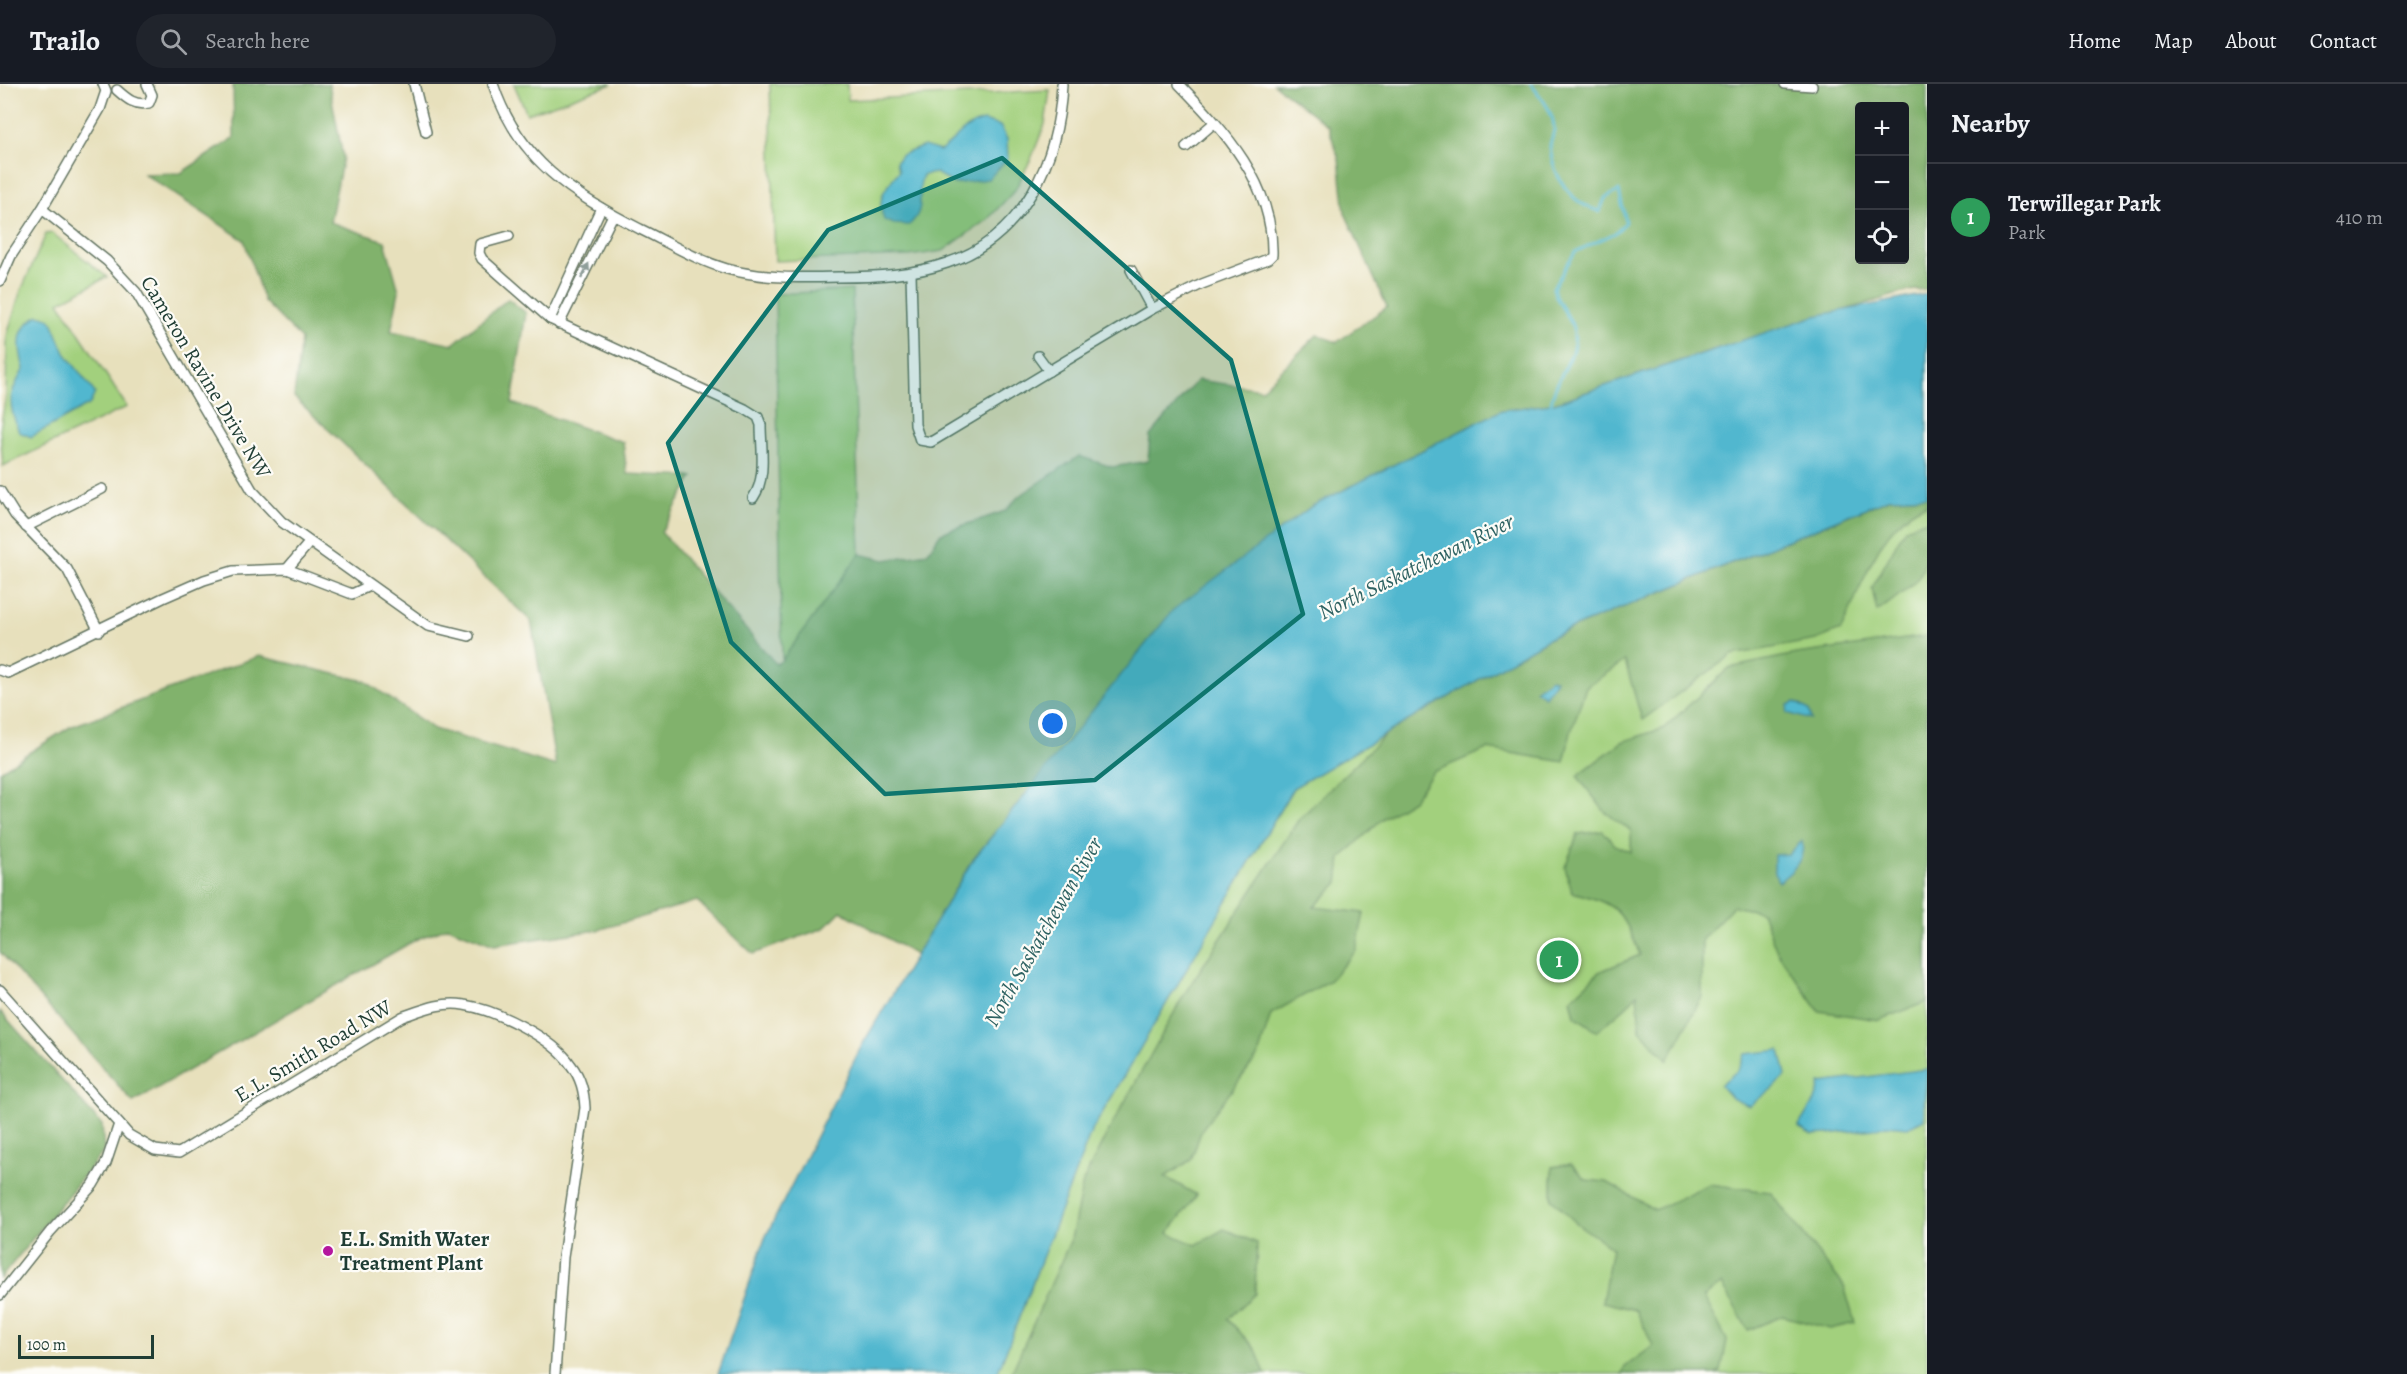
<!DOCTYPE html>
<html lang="en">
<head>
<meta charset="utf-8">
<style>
	body { margin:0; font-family:Alegreya,serif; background:#20242c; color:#f1f3f6 }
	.controls { position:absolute; right:18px; top:18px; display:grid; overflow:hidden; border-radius:6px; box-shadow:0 6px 24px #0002 }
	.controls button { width:54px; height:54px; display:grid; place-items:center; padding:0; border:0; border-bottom:2px solid #363941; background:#171b24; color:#f1f3f6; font:30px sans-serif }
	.scale { position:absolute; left:18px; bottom:15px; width:136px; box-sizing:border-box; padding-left:6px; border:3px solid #1f3d34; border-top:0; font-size:16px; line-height:21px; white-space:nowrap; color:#1f3d34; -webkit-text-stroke:4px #fdfcf7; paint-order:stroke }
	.you { position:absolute; left:1053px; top:640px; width:21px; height:21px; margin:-15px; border:4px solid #fff; border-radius:50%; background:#1a73e8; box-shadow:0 0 0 9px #1a73e833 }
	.badge { display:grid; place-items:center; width:39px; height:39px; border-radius:50%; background:#d690ce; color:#fff; font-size:20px; font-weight:700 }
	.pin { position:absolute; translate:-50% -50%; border:3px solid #fff; box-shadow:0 2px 6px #0006 }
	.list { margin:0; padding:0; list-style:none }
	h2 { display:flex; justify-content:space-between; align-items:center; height:78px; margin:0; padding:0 24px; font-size:26px }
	h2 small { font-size:20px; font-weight:400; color:#9ea1a6 }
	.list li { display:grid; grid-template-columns:39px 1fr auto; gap:18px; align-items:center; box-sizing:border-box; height:108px; padding:0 24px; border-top:2px solid #363941 }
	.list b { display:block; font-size:22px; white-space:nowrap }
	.list p { margin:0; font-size:20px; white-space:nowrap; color:#9ea1a6 }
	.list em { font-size:20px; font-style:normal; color:#9ea1a6 }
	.icon { flex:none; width:33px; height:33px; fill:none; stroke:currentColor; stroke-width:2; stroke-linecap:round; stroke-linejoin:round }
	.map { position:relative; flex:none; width:1927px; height:1290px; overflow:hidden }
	header { display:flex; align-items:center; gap:36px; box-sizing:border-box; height:84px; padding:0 30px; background:#171b24; border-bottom:2px solid #363941 }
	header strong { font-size:28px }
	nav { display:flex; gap:33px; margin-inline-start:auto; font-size:21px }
	.search { width:420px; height:54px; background:#20242c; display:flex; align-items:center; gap:15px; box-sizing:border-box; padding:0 21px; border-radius:33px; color:#9ea1a6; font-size:22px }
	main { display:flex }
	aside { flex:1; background:#171b24 }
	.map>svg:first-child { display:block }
</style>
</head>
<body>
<header>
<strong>Trailo</strong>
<div class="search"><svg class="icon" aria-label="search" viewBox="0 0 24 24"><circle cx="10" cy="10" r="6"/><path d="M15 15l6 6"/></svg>Search here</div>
<nav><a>Home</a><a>Map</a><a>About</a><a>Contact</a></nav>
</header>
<main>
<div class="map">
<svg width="1927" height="1290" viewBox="0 0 1927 1290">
	<rect width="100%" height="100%" fill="#fdfcf7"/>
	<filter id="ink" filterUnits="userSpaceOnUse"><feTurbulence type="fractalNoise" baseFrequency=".0167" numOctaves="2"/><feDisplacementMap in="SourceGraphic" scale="12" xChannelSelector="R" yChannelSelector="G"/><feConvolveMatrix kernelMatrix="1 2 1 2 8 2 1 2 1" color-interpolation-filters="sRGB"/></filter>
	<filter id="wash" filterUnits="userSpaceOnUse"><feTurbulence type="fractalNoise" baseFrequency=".008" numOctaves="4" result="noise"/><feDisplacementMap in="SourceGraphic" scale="24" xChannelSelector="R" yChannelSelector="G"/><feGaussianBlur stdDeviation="1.35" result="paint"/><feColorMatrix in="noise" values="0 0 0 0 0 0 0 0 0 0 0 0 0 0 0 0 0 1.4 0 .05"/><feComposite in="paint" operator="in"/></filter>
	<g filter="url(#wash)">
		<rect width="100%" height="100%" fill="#e7e0bc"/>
		<g fill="#a2d07d" stroke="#608658" stroke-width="1.5">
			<path d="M514,0H612L527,30Z"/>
			<path d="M770,0H847L848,16L1050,6L1045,40L1031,75L1015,106L988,135L943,167L909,172L775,177Z"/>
			<path d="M52,149L107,193L59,218L127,323L3,382L0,346L6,310L7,251L20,209L46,150Z"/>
			<path d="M852,206L860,470L782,576L775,210Z"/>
			<path d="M1927,412V1290H997L1091,1048L1293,704L1553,552Z"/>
		</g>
		<g fill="#81b26c" stroke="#507850" stroke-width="1.5" fill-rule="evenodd">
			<path d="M233,0H329L343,73L330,138L385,157L399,207L391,247L453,260L508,215L526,229L512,319L623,358L627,390L693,393L661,448L776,580L782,576L860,470L885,476L927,469L941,449L1005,427L1018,413L1079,372L1112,383L1148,377L1150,352L1197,296L1262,305L1317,251L1337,258L1387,223L1345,129L1339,75L1328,42L1274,0H1927V205L1908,207L1706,268L1551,320L1502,326L1173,526L972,777L916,871L841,827L824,844L753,870L697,817L598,846L494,861L448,843L417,855L133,1018L0,868V687L70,643L259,572L365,597L434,645L556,682L531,537L294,313L301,255L264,217L244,156L144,90L181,89L234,54ZM1860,22H1904V176H1860Z"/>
			<path d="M1927,412V420C1878,438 1863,503 1841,546L1816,556L1732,571L1642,636L1625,577L1586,603L1571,648L1564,678L1487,665L1433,688L1413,716L1383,734L1341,774L1338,800L1314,823L1364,829L1356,867L1329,897L1271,930L1258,972L1202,1045L1191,1076L1165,1093L1197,1111L1168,1149L1196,1161L1224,1145L1257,1159L1255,1210L1228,1235L1256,1266L1265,1290H1011L1071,1155L1083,1098L1103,1057L1185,909L1299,735L1387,649L1553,552L1891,414Z"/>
			<path d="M1927,436C1927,497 1924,492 1877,528L1872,504L1905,444Z"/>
			<path d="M1927,552V918L1879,936L1819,927L1777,868L1762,828L1733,822L1702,855V913L1668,976L1640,946L1637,910L1626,923L1597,947L1575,932L1571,915L1599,888L1640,871C1622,827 1620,821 1572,808L1565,783L1578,750L1603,747L1615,761L1631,768V747L1605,728L1577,692L1622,658L1664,644L1729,584L1796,570Z"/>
			<path d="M0,927L102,1041L104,1067L0,1195Z"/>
			<path d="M1571,1080L1586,1096L1607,1098L1655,1126L1709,1100L1770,1108L1844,1202L1855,1239L1830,1245L1783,1232L1748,1246L1722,1200L1704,1213L1727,1256L1721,1287L1716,1290H1622L1625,1283L1653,1262L1636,1226L1602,1218L1612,1164L1576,1139L1552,1115V1083Z"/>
		</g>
		<g fill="#51b7cf" stroke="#387a82" stroke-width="1.5">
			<path d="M983,37L1000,42L1007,55L1008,75L988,95L954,100L936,89L923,91C914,110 929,123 909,141L894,140L884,136C876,112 885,105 899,87L896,78L901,71L924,62L940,67C958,55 961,43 983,37Z"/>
			<path d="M1927,210V412L1890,414L1553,552L1293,704L1091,1048L997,1290H718L765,1154L862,961L972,777L1173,526L1312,422L1502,326L1551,320L1815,232Z"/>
			<path d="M39,231L51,235L65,269L95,309L90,320L31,353L19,348C8,318 7,313 24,285C18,262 15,244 39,231Z"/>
			<path d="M1551,594L1556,596L1545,612L1535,606Z"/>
			<path d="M1795,618L1809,626L1811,636L1787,629L1788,621Z"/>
			<path d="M1802,757C1806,775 1793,788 1778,798L1774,785V771L1789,770Z"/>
			<path d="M1780,966L1786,991L1772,1005L1749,1022L1731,1014L1720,1001L1738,986L1745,970Z"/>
			<path d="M1927,985C1927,1003 1923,1016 1924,1035L1908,1043L1886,1041L1874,1045L1828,1050L1812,1051L1798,1043L1817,1012L1820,999Z"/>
		</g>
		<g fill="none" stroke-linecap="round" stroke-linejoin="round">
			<path stroke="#51b7cf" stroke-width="3" d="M1531,0C1541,13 1554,28 1554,45C1554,51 1550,57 1550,63C1553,92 1571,121 1600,127L1605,114L1619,107L1626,138L1615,149L1575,168L1553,204C1557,220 1567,228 1572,241C1583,270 1554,292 1551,320"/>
		</g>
	</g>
	<g filter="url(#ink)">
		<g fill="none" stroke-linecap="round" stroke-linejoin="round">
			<defs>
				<g id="minor">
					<path d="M414,0L426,48"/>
					<path d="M493,0C518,76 572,110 640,145C669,159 696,176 727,185C764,195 801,194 839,193C876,193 912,191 947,179C1024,154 1059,75 1062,0"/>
					<path d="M1785,0L1812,2"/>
					<path d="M117,6C127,15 135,22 149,19L152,11L147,0"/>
					<path d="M1186,63L1214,39"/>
					<path d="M42,125L107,177L136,208L252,406L282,438L428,542L469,552"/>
					<path d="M509,152L480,160L479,169L482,175L550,235L745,325L758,333L761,341C761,364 767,394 753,414"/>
					<path d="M1131,186L1152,225"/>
					<path d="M911,189L915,341L920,356L931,358L1152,225L1202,200L1268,175L1272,171C1274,100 1225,47 1179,0"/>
					<path d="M0,197L11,172L42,125L100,25L106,7L103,0"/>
					<path d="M550,235L601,124"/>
					<path d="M559,240L613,131"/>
					<path d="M1038,272L1049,287"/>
					<path d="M0,407L15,431L67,485L99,547"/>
					<path d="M26,443L102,405"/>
					<path d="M287,485L309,459"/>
					<path d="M0,586L8,589L163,514L204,496L233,487L287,485L352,510L369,502"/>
					<path d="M0,906L129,1051L155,1066L179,1069L402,933C422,926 442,917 464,921C496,926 553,954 571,981C581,994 584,1007 585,1024L563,1173L555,1290"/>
					<path d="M0,1211L50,1148L93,1101L106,1079L119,1040"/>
				</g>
			</defs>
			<use href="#minor" stroke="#657664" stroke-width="12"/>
			<use href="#minor" stroke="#fff" stroke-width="9"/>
		</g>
		<defs><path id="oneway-solid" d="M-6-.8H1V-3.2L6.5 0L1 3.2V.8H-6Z" transform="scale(1.5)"/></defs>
		<use fill="#8f9e9a" href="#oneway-solid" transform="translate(585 187) rotate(-64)"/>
	</g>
	<path fill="#0f766e" fill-opacity="0.2" stroke="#0f766e" stroke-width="4.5" stroke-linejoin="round" d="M1002,74L1231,276L1303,530L1095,696L885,710L731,558L668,359L828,146Z"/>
	<circle fill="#b5179e" stroke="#fdfcf7" stroke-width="2" cx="328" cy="1167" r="6"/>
	<g text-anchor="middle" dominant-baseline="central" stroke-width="4.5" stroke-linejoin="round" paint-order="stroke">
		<g font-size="21" fill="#1f3d34" stroke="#fdfcf7">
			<text transform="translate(206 293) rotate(59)">Cameron Ravine Drive NW</text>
			<text transform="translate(313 967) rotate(-31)">E.L. Smith Road NW</text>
		</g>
		<g font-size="21" font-weight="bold" fill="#1f3d34" stroke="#fdfcf7" text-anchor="start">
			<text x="340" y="1155">E.L. Smith Water<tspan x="340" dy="24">Treatment Plant</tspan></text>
		</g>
		<g font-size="22" font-style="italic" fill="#2e6262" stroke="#fdfcf7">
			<text transform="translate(1416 483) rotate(-26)">North Saskatchewan River</text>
			<text transform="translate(1043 848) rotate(-60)">North Saskatchewan River</text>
		</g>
	</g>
</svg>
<div class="controls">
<button>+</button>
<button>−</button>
<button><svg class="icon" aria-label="locate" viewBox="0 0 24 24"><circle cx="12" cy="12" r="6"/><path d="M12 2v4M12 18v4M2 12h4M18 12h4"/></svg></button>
</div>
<div class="scale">100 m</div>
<div class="you"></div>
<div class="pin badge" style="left:1559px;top:876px;background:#2e9e5b">1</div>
</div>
<aside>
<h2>Nearby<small></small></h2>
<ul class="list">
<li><span class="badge" style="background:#2e9e5b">1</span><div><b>Terwillegar Park</b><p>Park</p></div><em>410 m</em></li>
</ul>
</aside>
</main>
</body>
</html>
